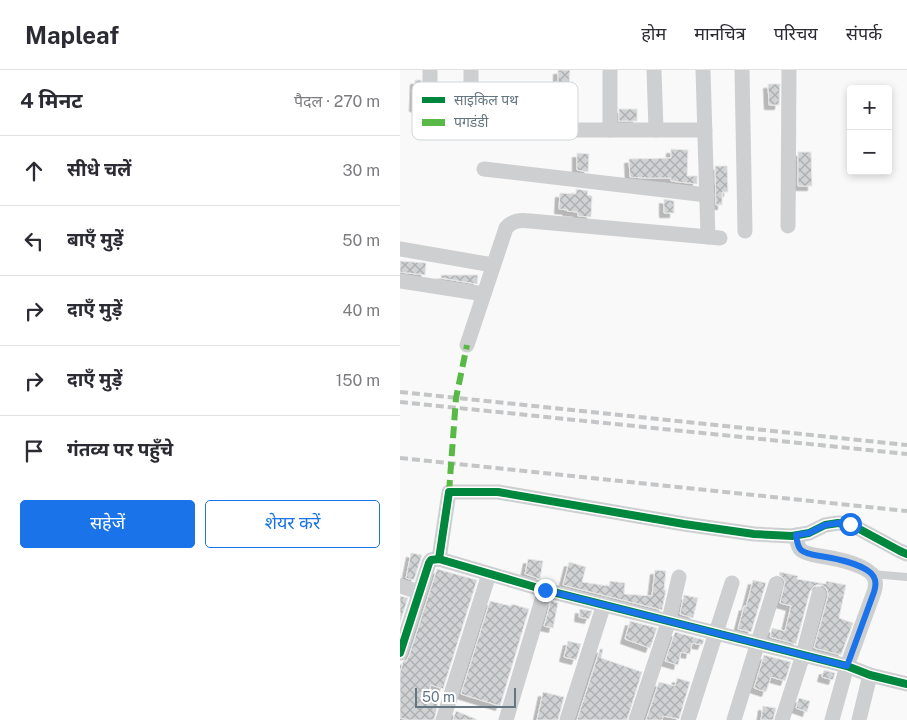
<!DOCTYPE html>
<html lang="hi">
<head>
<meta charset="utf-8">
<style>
	body { margin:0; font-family:"Public Sans","Noto Sans Devanagari",sans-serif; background:#f2f2f3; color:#2b2b33 }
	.controls { position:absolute; right:15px; top:15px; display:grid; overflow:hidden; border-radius:5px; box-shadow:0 2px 8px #0003 }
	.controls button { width:45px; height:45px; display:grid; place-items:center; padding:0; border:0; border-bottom:1px solid #e1e1e2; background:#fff; color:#2b2b33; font:25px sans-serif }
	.scale { position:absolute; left:15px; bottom:12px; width:101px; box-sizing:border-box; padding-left:5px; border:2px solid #657683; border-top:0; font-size:14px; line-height:18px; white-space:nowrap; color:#657683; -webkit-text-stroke:4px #fff; paint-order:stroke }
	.stop { position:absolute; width:15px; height:15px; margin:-11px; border:4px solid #1a73e8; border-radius:50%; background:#fff }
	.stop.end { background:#1a73e8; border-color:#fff; box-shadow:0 1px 5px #0008 }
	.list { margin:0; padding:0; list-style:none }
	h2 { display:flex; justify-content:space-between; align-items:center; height:65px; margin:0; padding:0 20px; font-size:21px }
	h2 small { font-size:16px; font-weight:400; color:#7c7c81 }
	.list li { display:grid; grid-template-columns:32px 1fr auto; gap:15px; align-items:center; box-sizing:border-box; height:70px; padding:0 20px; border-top:1px solid #e1e1e2 }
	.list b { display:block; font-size:19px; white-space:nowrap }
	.list em { font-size:16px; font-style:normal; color:#7c7c81 }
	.actions { display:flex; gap:10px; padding:15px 20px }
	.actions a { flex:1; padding:11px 0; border:1px solid #1a73e8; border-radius:5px; text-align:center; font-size:18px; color:#1a73e8 }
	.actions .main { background:#1a73e8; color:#fff }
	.icon { flex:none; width:28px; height:28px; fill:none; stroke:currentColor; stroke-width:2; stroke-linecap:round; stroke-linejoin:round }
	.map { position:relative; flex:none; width:507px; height:650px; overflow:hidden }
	header { display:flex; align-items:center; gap:30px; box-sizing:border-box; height:70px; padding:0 25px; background:#fff; border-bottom:1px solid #e1e1e2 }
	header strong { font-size:24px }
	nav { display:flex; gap:28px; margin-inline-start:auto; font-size:18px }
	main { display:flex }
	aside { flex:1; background:#fff }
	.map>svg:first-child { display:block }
</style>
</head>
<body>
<header>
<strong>Mapleaf</strong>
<nav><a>होम</a><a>मानचित्र</a><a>परिचय</a><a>संपर्क</a></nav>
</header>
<main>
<aside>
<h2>4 मिनट<small>पैदल · 270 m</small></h2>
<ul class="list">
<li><svg class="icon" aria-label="ahead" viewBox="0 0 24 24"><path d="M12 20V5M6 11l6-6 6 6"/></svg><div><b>सीधे चलें</b></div><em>30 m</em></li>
<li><svg class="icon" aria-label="left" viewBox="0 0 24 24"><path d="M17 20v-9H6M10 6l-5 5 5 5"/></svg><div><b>बाएँ मुड़ें</b></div><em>50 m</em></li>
<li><svg class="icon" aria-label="right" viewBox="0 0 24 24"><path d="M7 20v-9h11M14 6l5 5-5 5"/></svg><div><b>दाएँ मुड़ें</b></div><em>40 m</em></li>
<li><svg class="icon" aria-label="right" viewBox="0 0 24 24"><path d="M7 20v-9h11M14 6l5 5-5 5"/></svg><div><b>दाएँ मुड़ें</b></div><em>150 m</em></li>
<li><svg class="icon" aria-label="arrive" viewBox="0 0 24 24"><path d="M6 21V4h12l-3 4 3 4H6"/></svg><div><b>गंतव्य पर पहुँचे</b></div></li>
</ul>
<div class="actions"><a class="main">सहेजें</a><a>शेयर करें</a></div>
</aside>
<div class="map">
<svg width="507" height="650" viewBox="0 0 507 650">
	<defs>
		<pattern id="building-cross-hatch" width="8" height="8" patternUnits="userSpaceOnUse" patternTransform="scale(1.25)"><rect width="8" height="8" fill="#d0d2d3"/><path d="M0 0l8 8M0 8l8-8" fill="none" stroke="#acafb1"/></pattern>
		<filter id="shadow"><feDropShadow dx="-4.5" dy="4.5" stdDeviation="0" flood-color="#0004"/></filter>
	</defs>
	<rect width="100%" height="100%" fill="#f9f9f9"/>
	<g fill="url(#building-cross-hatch)" stroke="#e8e8e8" filter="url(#shadow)">
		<path d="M158,0H170L169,13H171V23H168L167,42H154L155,12H158Z"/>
		<path d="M15,10H21V27L22,32L28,36H26V38L14,37Z"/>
		<path d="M368,14H380L379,35H369Z"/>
		<rect x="219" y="39" width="18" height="12"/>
		<path d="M271,79L288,80L287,106H297V114L271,111V108H246L230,107L229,89L271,88Z"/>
		<path d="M398,82H411L412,116H398Z"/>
		<path d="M177,83L189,84L188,102L177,100Z"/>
		<path d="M315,96H327L328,122H322V135H316Z"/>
		<path d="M176,119L188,121L187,125L192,126L191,147L178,146V142L167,141L168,140L159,139L160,123L176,124Z"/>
		<path d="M264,129L274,131V143H264Z"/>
		<path d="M0,191L26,193L25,205L0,202Z"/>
		<path d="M41,205H78L77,214L41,208Z"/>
		<path d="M11,483L22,485L14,510L6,508Z"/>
		<path d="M128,489L143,491L140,509L125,504Z"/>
		<path d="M169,492L186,497L182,512L209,516L210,511L225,513L224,524L252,526L255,500L266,501L264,520H266L262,540L163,515Z"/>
		<path d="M37,499L77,510L43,619L31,615L26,630L38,634L34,650H9L0,648V603L3,592L7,590L9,586Z"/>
		<path d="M380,502L398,506L397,509L426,514V511L446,515L439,548L453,553L441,585L414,578L428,526V522L426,518L422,515H416L413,517L410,521L396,574L370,567L372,558L385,561L391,536L380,533L385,512L383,508L379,505Z"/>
		<path d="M353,510L366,513L351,562L338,559L344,536L346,537Z"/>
		<path d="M284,525L298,528L293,548L280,544Z"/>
		<path d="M0,526L8,528L0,552Z"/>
		<path d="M90,531L111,536L112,534L129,539L100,636L61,624Z"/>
		<path d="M151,531L158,533L153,558L144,556Z"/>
		<path d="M180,539L192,541L189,549L179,547Z"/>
		<path d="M230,551L257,558L250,578L225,569Z"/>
		<path d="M275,562L304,570L302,575L292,573L290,584L281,582L278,595L265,591Z"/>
		<path d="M168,571L181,574L176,590L164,587Z"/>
		<path d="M200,579H203L201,588L242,602L227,650H177Z"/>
		<path d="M364,585L391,592L385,611L371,607L366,622L354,618Z"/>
		<path d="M424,600L435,603L433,610L422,607Z"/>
		<path d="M277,608L290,612L279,649L263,646L262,650H246L259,612L275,616Z"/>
		<path d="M143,622L164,627L158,650H137Z"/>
		<path d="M399,628L410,631L407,642L396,638Z"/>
		<path d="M363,636L376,638L373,650H361Z"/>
		<path d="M56,641L76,649V650H53Z"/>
	</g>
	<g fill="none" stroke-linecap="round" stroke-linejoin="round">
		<path stroke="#cecfd0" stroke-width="8" d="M472,504L507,507"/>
		<g stroke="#cecfd0" stroke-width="15">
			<path d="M71,0V37"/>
			<path d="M210,0V60"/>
			<path d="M254,0L256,60"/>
			<path d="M303,0L308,167"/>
			<path d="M342,0L345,161"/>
			<path d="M30,27V0"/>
			<path d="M159,60H305"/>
			<path d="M84,99L307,125"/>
			<path d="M388,156L389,0"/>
			<path d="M0,179L93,195"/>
			<path d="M0,211L84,224"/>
			<path d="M67,275L106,158C113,150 120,150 130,151L320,168"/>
			<path d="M396,465C397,470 397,476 401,480C406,484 414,485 420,486C433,488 472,495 475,510C476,514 475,519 474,522L447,596L432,650"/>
			<path d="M39,489L49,422H98L284,454L354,464L392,466L409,463L425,455L438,453L450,454L500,481L507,484"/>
			<path d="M0,516L19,522"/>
			<path d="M0,583L29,493L31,490L39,489L145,520L447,596L470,605L507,614"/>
			<path d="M43,650L89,504"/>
			<path d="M106,650L145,520"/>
			<path d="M167,650L204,534"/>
			<path d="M236,650L269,550L279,507"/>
			<path d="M288,650L332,513"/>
			<path d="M334,650L376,514"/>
			<path d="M382,650L403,585L419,524"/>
			<path d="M459,650L470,605"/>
		</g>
		<g stroke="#c3c5c6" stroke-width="4" stroke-dasharray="8 4" stroke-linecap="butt">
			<path d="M0,322L507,375"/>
			<path d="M0,332L507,384"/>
			<path d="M0,388L507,441"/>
		</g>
		<path stroke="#58b947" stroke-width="6" stroke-dasharray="12 6" stroke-linecap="butt" d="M49,422L56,328L67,275"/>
		<defs>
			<g id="cycleway">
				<path d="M39,489L49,422H98L284,454L354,464L392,466L409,463L425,455L438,453L450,454L500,481L507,484"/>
				<path d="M0,583L29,493L31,490L39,489L145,520L447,596L470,605L507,614"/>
			</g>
		</defs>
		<use href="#cycleway" stroke="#fff" stroke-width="11"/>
		<use href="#cycleway" stroke="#00873e" stroke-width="8"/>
	</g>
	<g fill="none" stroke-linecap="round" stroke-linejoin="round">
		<path stroke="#1a73e8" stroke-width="6" d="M145,520L447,596L474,522C475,519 476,514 475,510C472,495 433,488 420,486C414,485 406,484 401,480C397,476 397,470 396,465L409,463L425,455L438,453L450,454"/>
	</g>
	<rect x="12" y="12" width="166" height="58" rx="8" fill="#fff" stroke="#d1d6da" stroke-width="1"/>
	<rect x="22" y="27" width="23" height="6" fill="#00873e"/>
	<rect x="22" y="49" width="23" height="7" fill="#58b947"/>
	<g font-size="14" fill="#657683">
		<text x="54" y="35">साइकिल पथ</text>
		<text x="54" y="57">पगडंडी</text>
	</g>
</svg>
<div class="controls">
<button>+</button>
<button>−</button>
</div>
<div class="scale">50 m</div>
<div class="stop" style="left:450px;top:454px"></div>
<div class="stop end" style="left:145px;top:520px"></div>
</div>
</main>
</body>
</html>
